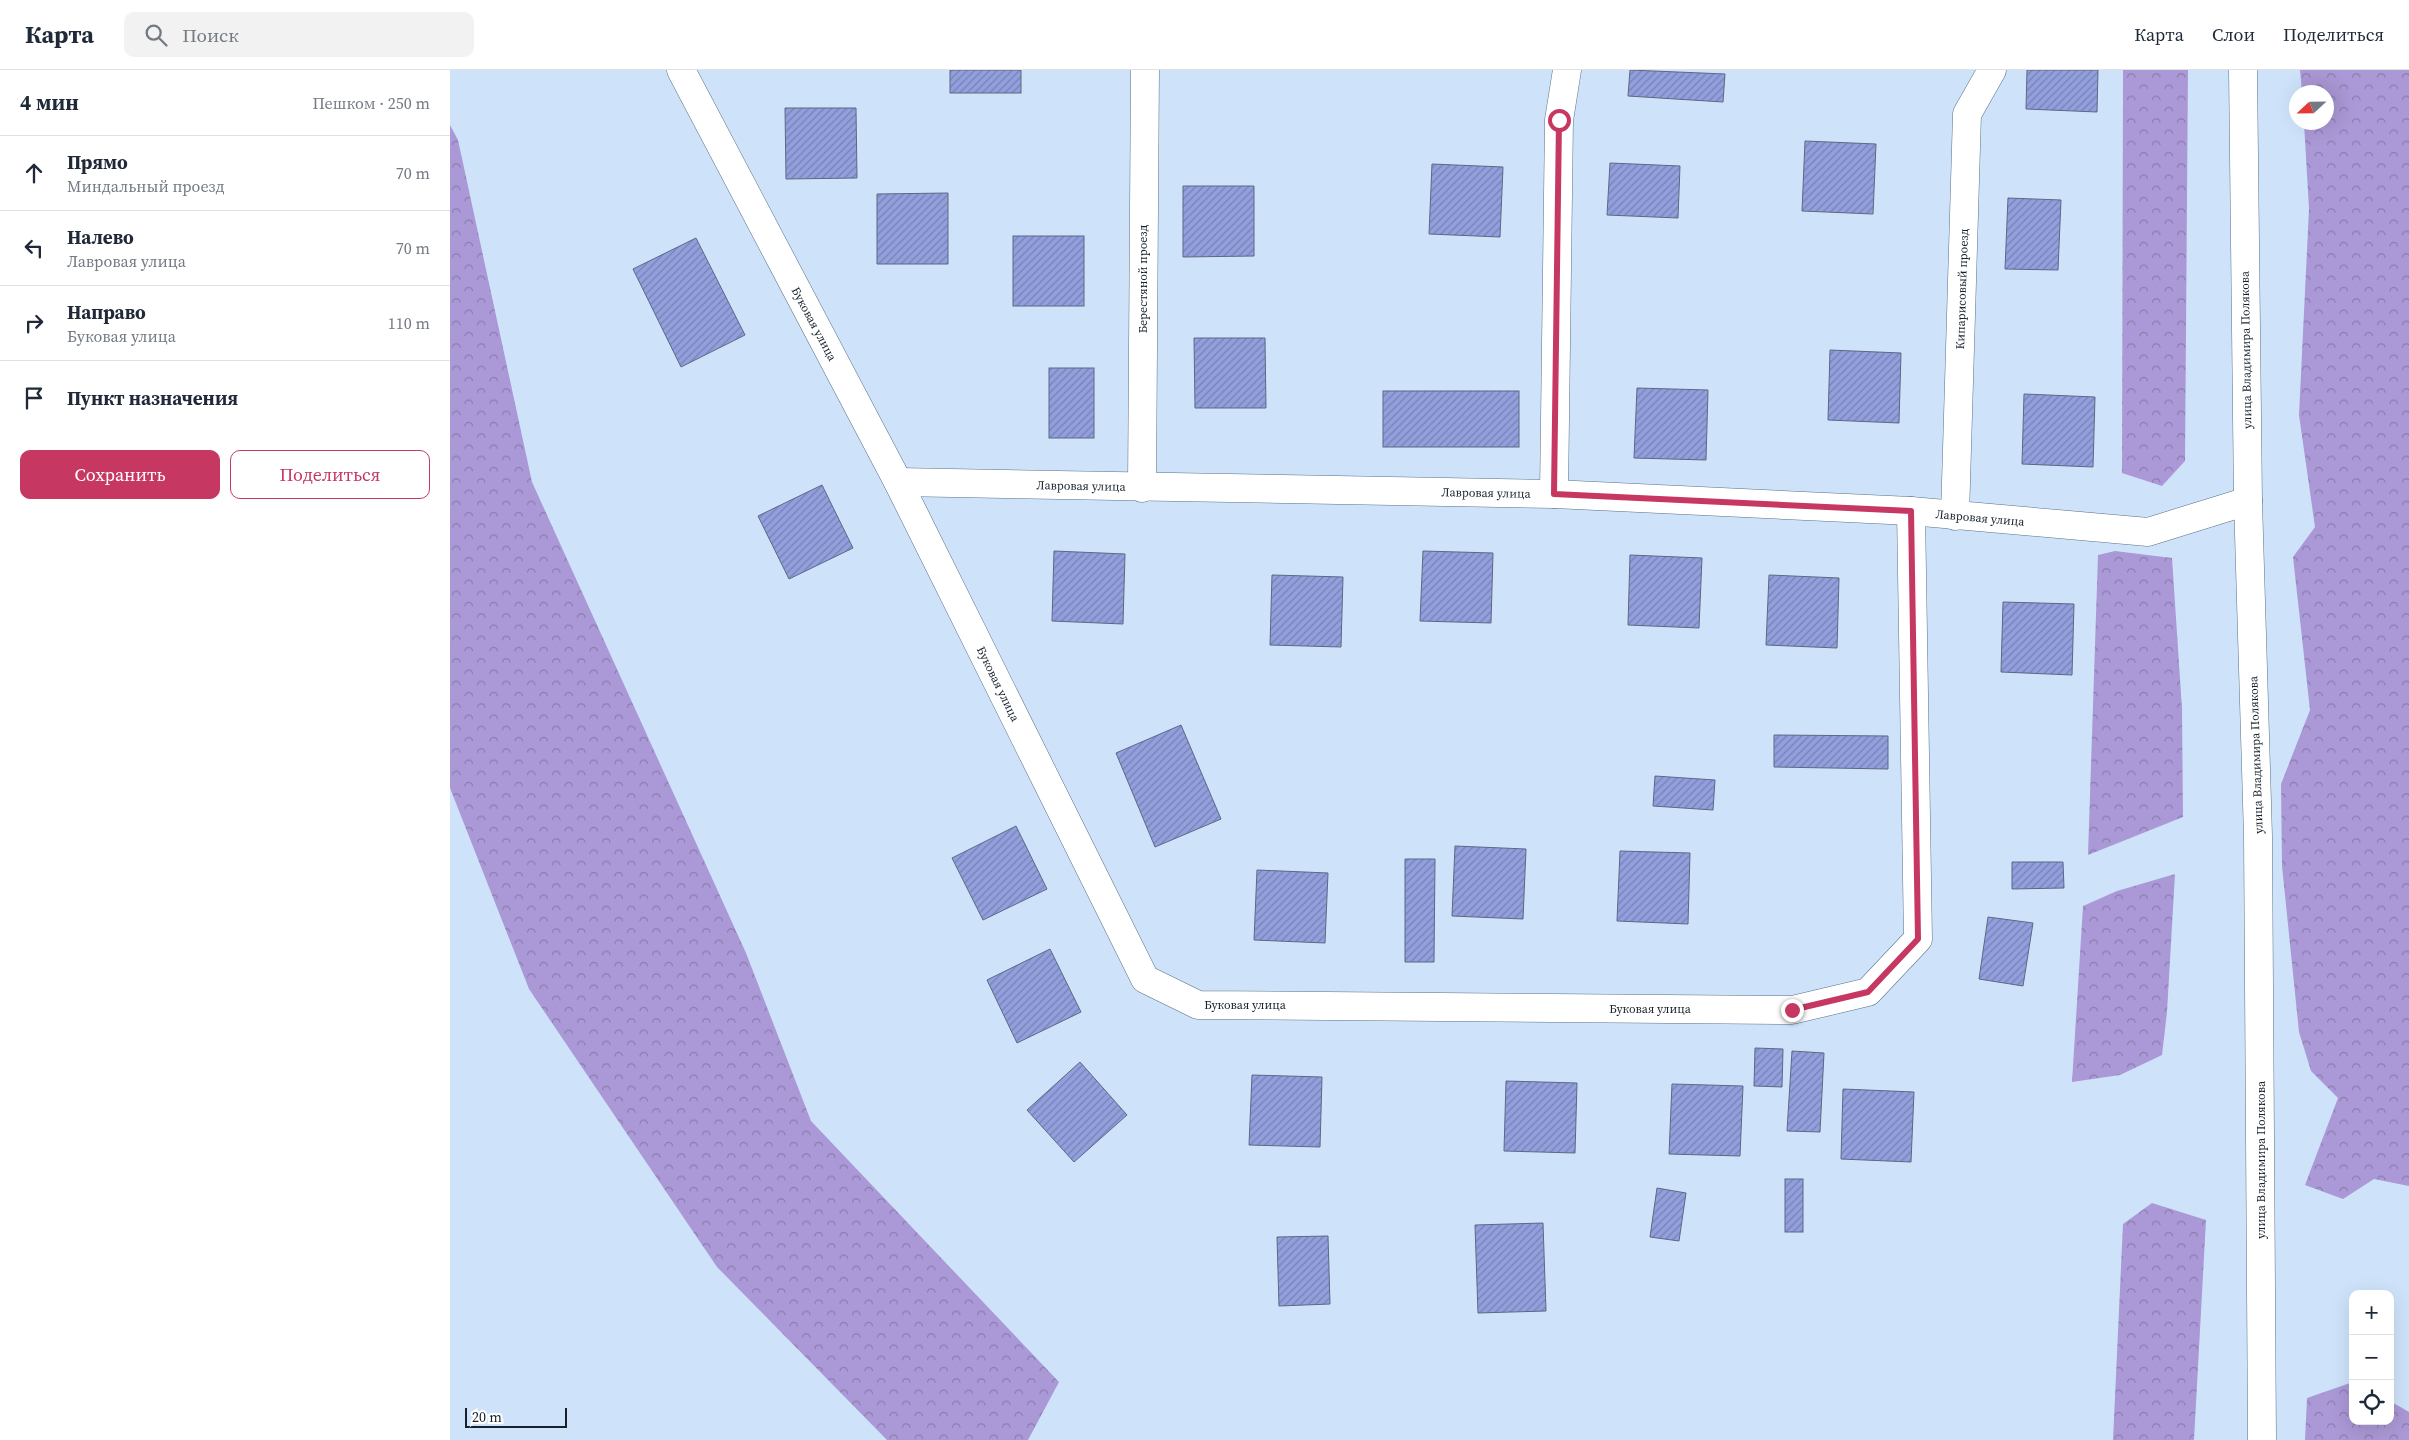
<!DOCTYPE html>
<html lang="ru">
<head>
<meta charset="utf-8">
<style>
	body { margin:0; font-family:"Source Serif 4",serif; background:#f2f2f3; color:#1f2937 }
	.controls { position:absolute; right:15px; bottom:15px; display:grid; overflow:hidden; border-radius:10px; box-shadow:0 5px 20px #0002 }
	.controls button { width:45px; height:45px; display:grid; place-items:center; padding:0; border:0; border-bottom:1px solid #e0e1e3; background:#fff; color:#1f2937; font:25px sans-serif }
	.compass { position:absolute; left:1839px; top:15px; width:45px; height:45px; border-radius:50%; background:#fff; box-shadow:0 5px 20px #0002; rotate:248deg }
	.scale { position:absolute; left:15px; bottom:12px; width:102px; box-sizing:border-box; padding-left:5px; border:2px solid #17212c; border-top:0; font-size:14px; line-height:18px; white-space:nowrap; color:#17212c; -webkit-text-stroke:4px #fff; paint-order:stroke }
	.stop { position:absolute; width:15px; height:15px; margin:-11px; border:4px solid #c63862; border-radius:50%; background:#fff }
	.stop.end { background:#c63862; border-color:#fff; box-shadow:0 1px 5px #0008 }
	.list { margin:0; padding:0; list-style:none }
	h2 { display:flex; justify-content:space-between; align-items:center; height:65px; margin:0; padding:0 20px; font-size:21px }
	h2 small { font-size:16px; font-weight:400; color:#747a83 }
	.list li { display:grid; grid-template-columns:32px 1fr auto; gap:15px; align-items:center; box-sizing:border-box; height:75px; padding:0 20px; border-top:1px solid #e0e1e3 }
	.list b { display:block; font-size:19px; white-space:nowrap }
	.list p { margin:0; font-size:16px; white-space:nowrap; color:#747a83 }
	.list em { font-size:16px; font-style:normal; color:#747a83 }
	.actions { display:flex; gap:10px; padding:15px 20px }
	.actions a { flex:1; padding:11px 0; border:1px solid #c63862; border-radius:10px; text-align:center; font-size:18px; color:#c63862 }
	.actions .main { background:#c63862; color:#fff }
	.icon { flex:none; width:28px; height:28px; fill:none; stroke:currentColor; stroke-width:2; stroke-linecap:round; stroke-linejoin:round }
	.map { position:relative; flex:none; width:1959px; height:1370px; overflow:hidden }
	header { display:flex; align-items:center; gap:30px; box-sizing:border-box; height:70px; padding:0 25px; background:#fff; border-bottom:1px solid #e0e1e3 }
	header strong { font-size:24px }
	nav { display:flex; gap:28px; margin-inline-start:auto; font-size:18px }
	.search { width:350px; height:45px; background:#f2f2f3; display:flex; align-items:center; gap:12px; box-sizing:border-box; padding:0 18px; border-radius:10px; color:#747a83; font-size:19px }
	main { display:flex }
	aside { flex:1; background:#fff }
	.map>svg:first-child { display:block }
</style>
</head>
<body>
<header>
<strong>Карта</strong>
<div class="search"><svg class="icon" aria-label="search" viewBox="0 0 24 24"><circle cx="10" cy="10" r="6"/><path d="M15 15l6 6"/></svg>Поиск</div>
<nav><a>Карта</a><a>Слои</a><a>Поделиться</a></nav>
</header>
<main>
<aside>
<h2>4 мин<small>Пешком · 250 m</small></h2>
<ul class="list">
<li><svg class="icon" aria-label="ahead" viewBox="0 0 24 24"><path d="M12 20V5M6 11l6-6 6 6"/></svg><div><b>Прямо</b><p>Миндальный проезд</p></div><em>70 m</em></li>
<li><svg class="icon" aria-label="left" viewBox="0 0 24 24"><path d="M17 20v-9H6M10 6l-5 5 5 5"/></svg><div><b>Налево</b><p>Лавровая улица</p></div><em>70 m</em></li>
<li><svg class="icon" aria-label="right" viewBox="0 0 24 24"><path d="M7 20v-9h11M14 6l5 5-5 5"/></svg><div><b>Направо</b><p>Буковая улица</p></div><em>110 m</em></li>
<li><svg class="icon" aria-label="arrive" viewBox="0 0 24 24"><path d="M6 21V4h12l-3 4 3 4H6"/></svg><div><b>Пункт назначения</b></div></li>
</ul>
<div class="actions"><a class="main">Сохранить</a><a>Поделиться</a></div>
</aside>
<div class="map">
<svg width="1959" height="1370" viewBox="0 0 1959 1370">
	<defs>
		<pattern id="forest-crowns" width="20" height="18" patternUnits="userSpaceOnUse" patternTransform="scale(1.25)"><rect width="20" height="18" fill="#ab98d6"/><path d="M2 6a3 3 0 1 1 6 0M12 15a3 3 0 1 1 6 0" fill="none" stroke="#8a7cae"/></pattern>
		<pattern id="building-hatch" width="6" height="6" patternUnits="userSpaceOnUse" patternTransform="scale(1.25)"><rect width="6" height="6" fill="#929fdd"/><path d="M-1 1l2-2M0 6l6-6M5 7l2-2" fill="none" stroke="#7681b3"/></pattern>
	</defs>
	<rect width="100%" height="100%" fill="#cee3fa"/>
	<g fill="url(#forest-crowns)">
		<path d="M1673,0H1738L1735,391L1712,416L1672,403Z"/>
		<path d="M1850,0H1959V1116L1924,1109L1893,1129L1855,1115L1888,1028L1861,1001L1849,962L1832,796L1831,714L1860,640L1843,487L1865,457L1849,345L1859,139L1854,53L1876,52V22H1852Z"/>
		<path d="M0,55L8,70L82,412L296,883L361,1051L609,1312L578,1370H437L267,1197L79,919L0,718Z"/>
		<path d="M1665,481L1722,488L1732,639L1733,747L1638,785L1648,485Z"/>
		<path d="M1725,804L1717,942L1712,985L1670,1005L1622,1012L1633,836L1667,821Z"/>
		<path d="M1702,1133L1756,1150L1744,1370H1663L1673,1154Z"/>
		<path d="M1903,1312V1351H1940V1331L1959,1342V1370H1855L1857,1328Z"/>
	</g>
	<g fill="url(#building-hatch)" stroke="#5f6685">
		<rect x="500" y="0" width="71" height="23"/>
		<path d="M1180,0L1275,4L1273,32L1178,26Z"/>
		<path d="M1577,0H1648L1647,42L1576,39Z"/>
		<path d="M335,38H406L407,108L336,109Z"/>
		<path d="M1355,71L1426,74L1423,144L1352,141Z"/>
		<path d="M1160,93L1230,96L1228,148L1157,145Z"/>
		<path d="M982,94L1053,97L1050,167L979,164Z"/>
		<path d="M733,116H804V186L733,187Z"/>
		<path d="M498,123V194H427V124Z"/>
		<path d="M1558,128L1611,130L1608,200L1555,199Z"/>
		<rect x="563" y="166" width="71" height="70"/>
		<path d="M246,168L295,265L231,297L183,199Z"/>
		<path d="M744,268H815L816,338H745Z"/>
		<path d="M1380,280L1451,283L1449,353L1378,350Z"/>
		<rect x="599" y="298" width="45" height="70"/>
		<path d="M1187,318L1258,320L1256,390L1184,388Z"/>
		<rect x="933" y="321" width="136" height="56"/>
		<path d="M1574,324L1645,327L1643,397L1572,394Z"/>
		<path d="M372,415L403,478L339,509L308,446Z"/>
		<path d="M604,481L675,484L673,554L602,551Z"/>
		<path d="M973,481L1043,483L1041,553L970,551Z"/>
		<path d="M1180,485L1252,488L1249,558L1178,555Z"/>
		<path d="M822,505L893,507L891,577L820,575Z"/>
		<path d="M1319,505L1389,508L1387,578L1316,575Z"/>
		<path d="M1553,532L1624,534L1622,605L1551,602Z"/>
		<path d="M731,655L771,749L705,777L666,683Z"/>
		<path d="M1324,665L1438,666V699L1324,697Z"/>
		<path d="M1205,706L1265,710L1263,740L1203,736Z"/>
		<path d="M566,756L597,819L533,850L502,788Z"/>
		<path d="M1005,776L1076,779L1073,849L1002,846Z"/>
		<path d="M1170,781L1240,783L1238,854L1167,851Z"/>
		<path d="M955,789H985L984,892H955Z"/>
		<path d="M1562,792H1613L1614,818L1562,819Z"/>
		<path d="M807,800L878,803L875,873L804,870Z"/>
		<path d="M1538,847L1583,853L1573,916L1529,909Z"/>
		<path d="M600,879L631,942L567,973L537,910Z"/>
		<path d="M1305,978L1333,979L1332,1017L1304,1016Z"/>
		<path d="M1342,981L1374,983L1370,1062L1337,1061Z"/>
		<path d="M630,992L677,1045L624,1092L577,1040Z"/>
		<path d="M802,1005L872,1007L870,1077L799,1075Z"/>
		<path d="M1056,1011L1127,1013L1125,1083L1054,1081Z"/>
		<path d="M1222,1014L1293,1016L1290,1086L1219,1084Z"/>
		<path d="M1393,1019L1464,1022L1461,1092L1391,1089Z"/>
		<rect x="1335" y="1109" width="18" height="53"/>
		<path d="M1207,1118L1236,1123L1229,1171L1200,1167Z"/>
		<path d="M1093,1153L1096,1241L1028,1243L1025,1155Z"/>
		<path d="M878,1166L880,1234L829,1236L827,1167Z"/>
	</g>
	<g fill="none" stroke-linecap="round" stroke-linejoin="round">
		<defs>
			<g id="minor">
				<path d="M231,0L448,412L695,909L748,935L1342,940L1418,922L1468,869L1461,441"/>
				<path d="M1793,0L1798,431L1808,766L1812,1370"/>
				<path d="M448,412L1104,424L1461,441L1698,462L1798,431"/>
				<path d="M692,418L695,0"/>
				<path d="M1104,424L1109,50L1117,0"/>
				<path d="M1505,446L1517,44L1542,0"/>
			</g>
		</defs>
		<use href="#minor" stroke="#59718a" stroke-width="29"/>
		<use href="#minor" stroke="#fff" stroke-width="28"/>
	</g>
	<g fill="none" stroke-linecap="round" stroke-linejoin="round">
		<path stroke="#c63862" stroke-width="6" d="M1109,50L1104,424L1461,441L1468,869L1418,922L1342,940"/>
	</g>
	<g text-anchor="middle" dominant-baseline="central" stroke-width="4" stroke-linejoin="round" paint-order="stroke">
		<g font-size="12" fill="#17212c" stroke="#fff">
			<text transform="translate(693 209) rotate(-90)">Берестяной проезд</text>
			<text transform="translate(1512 219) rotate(-88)">Кипарисовый проезд</text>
			<text transform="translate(364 254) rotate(62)">Буковая улица</text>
			<text transform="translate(1796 280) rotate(-91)">улица Владимира Полякова</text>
			<text transform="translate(631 416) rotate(1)">Лавровая улица</text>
			<text transform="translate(1036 423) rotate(1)">Лавровая улица</text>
			<text transform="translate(1530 448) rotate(5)">Лавровая улица</text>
			<text transform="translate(548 614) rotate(64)">Буковая улица</text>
			<text transform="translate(1806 685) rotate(-92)">улица Владимира Полякова</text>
			<text x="795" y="935">Буковая улица</text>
			<text x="1200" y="939">Буковая улица</text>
			<text transform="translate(1811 1090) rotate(-90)">улица Владимира Полякова</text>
		</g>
	</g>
</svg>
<div class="controls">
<button>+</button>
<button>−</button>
<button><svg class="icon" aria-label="locate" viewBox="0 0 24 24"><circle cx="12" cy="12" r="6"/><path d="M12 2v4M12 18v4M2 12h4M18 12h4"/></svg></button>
</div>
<svg class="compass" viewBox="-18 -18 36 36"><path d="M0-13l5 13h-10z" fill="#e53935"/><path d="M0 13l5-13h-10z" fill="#747a83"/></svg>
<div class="scale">20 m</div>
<div class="stop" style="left:1109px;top:50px"></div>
<div class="stop end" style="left:1342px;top:940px"></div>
</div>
</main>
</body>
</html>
